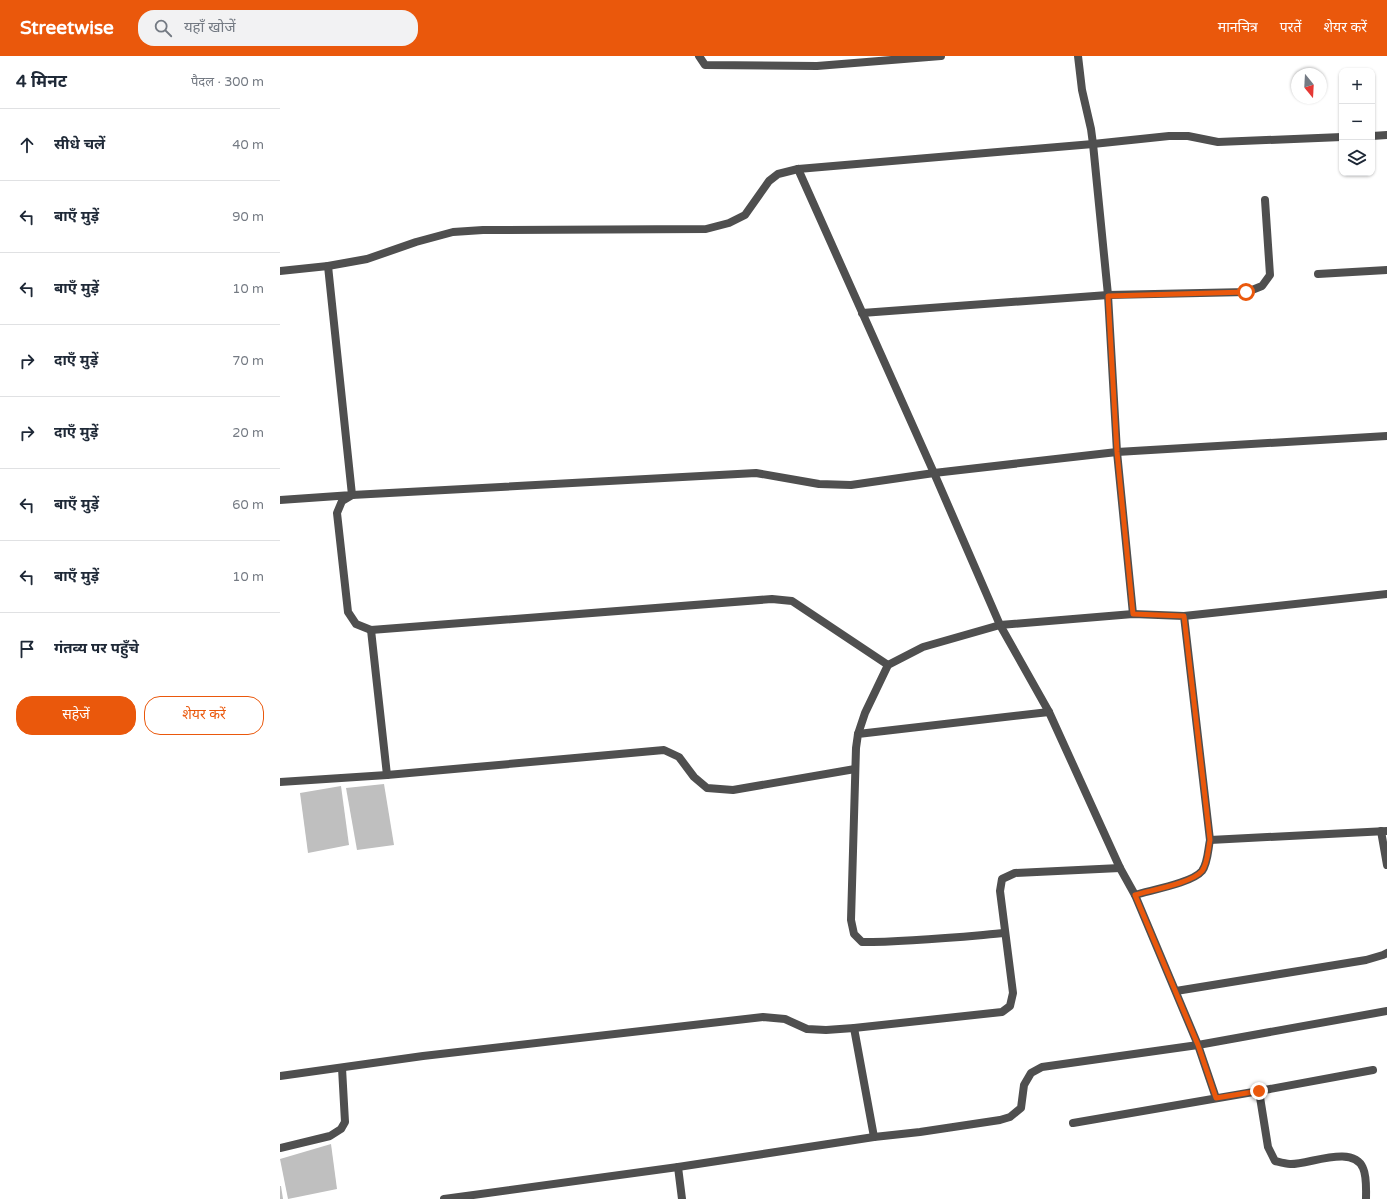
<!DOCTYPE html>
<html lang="hi">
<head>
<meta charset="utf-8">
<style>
	body { margin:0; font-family:"Varela Round","Noto Sans Devanagari",sans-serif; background:#f2f2f3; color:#1f2937 }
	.controls { position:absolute; right:12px; top:12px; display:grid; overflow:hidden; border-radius:8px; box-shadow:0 1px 3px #0004 }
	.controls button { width:36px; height:36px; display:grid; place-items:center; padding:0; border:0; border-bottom:1px solid #e0e1e3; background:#fff; color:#1f2937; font:20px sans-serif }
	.compass { position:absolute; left:1011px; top:12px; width:36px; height:36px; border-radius:50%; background:#fff; box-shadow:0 1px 3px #0004; rotate:162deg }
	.stop { position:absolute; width:12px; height:12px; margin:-9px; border:3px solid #ea580c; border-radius:50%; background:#fff }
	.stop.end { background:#ea580c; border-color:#fff; box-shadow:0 1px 4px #0008 }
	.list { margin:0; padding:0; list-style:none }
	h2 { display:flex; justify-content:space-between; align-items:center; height:52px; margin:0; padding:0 16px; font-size:17px }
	h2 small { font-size:13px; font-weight:400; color:#747a83 }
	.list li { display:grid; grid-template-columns:26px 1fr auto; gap:12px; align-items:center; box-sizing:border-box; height:72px; padding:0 16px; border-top:1px solid #e0e1e3 }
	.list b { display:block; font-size:15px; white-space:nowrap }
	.list em { font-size:13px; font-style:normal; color:#747a83 }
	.actions { display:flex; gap:8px; padding:12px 16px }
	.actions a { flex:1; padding:9px 0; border:1px solid #ea580c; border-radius:16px; text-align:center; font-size:14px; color:#ea580c }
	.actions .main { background:#ea580c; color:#fff }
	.icon { flex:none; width:22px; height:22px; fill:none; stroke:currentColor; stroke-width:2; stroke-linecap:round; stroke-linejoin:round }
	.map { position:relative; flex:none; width:1107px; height:1143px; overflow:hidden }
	header { display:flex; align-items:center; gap:24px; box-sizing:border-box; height:56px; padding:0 20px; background:#ea580c; color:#fff }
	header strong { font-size:19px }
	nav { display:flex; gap:22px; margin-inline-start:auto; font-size:14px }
	.search { width:280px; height:36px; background:#f2f2f3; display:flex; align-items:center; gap:10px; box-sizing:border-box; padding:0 14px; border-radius:16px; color:#747a83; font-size:15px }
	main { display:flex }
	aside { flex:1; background:#fff }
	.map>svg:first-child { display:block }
</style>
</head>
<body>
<header>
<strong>Streetwise</strong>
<div class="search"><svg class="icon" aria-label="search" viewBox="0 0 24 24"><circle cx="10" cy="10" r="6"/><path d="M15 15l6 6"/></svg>यहाँ खोजें</div>
<nav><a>मानचित्र</a><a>परतें</a><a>शेयर करें</a></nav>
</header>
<main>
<aside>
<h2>4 मिनट<small>पैदल · 300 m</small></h2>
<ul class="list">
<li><svg class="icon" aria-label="ahead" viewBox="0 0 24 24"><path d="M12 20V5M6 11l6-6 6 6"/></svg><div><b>सीधे चलें</b></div><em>40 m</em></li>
<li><svg class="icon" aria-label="left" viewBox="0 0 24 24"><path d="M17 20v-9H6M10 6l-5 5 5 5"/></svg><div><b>बाएँ मुड़ें</b></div><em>90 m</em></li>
<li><svg class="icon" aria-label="left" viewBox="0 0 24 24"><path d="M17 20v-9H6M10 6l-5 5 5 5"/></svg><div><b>बाएँ मुड़ें</b></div><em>10 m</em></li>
<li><svg class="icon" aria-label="right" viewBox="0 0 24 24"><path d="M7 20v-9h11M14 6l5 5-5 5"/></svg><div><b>दाएँ मुड़ें</b></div><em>70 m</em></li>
<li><svg class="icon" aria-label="right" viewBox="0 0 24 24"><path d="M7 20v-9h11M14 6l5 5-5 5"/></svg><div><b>दाएँ मुड़ें</b></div><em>20 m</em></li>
<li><svg class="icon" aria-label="left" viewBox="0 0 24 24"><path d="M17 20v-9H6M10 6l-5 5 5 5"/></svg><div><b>बाएँ मुड़ें</b></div><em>60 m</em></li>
<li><svg class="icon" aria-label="left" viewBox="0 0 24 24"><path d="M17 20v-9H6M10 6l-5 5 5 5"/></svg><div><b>बाएँ मुड़ें</b></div><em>10 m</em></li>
<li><svg class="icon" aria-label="arrive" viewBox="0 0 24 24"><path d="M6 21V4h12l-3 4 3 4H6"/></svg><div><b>गंतव्य पर पहुँचे</b></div></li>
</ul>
<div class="actions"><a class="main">सहेजें</a><a>शेयर करें</a></div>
</aside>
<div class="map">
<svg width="1107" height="1143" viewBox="0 0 1107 1143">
	<rect width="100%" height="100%" fill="#fff"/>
	<g fill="#bfbfbf">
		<path d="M104,728L114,789L77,794L66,732Z"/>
		<path d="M61,730L69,789L28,797L20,737Z"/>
		<path d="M51,1088L57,1133L8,1143L0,1103Z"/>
		<path d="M0,1130H1L3,1143H0Z"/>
	</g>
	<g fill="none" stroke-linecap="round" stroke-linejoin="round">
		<g stroke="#4f4f4f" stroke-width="8">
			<path d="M419,0L425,9L537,10L661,0"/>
			<path d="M798,0L802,34L811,73L813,88L828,239L837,396L853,558"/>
			<path d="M1092,80L1107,79"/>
			<path d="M0,215L48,210L87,203L136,186L173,176L203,174L426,173L449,167L465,159L489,125L498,118L518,113L813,88L889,80H908L938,86L1062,81"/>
			<path d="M1038,218L1107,214"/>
			<path d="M582,257L828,239L967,236L982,230L990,219L985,144"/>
			<path d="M0,444L72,439L48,210"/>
			<path d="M904,560L1107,538"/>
			<path d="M91,574L107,719"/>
			<path d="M608,609L512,545L492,543L91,574L76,568L68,556L57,457L62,445L72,439L476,417L539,428L571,429L654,417L837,396L1107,380"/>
			<path d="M578,678L585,657L608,609L643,591L720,569L853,558L904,560L930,784C928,793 928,807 922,815C912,827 871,834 855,839"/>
			<path d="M0,726L107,719L384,694L399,701L414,721L427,732L453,734L575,713"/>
			<path d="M1101,775L1107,809"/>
			<path d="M930,784L1107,775"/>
			<path d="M725,877C678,881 630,886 582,886L574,878L571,864L576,692L578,678L769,656"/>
			<path d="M896,935L1086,904L1103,899L1107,897"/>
			<path d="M574,972L594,1081"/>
			<path d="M0,1020L143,1000L483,961L505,963L527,973L546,974L574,972L722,956L730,950L733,937L720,835L722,823L735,817L840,812"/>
			<path d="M979,1035L1093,1014"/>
			<path d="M936,1042L918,989L1107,955"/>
			<path d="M793,1067L979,1035L988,1091L995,1105C999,1106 1005,1108 1010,1108C1028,1109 1073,1088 1083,1112C1087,1121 1086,1134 1086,1143"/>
			<path d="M0,1092L50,1080L61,1073L65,1066L62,1012"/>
			<path d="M398,1111L402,1143"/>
			<path d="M164,1143L398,1111L594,1081L640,1076L720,1064L730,1061L741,1052L744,1029L751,1017L762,1011L918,989L855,839L840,812L769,656L720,569L654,417L518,113"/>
		</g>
	</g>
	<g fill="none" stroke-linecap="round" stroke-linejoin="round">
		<path stroke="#ea580c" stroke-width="5" d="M966,236L828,240L837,396L853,558L904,560L930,784C928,793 928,807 922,815C912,827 871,834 855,839L918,989L936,1042L979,1035"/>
	</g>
</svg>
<div class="controls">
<button>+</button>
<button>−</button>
<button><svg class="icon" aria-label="layers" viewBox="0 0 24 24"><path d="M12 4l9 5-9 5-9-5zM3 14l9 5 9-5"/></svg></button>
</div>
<svg class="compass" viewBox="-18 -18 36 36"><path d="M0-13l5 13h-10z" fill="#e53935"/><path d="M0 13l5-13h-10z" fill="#747a83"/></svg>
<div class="stop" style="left:966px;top:236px"></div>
<div class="stop end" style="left:979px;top:1035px"></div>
</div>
</main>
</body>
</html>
